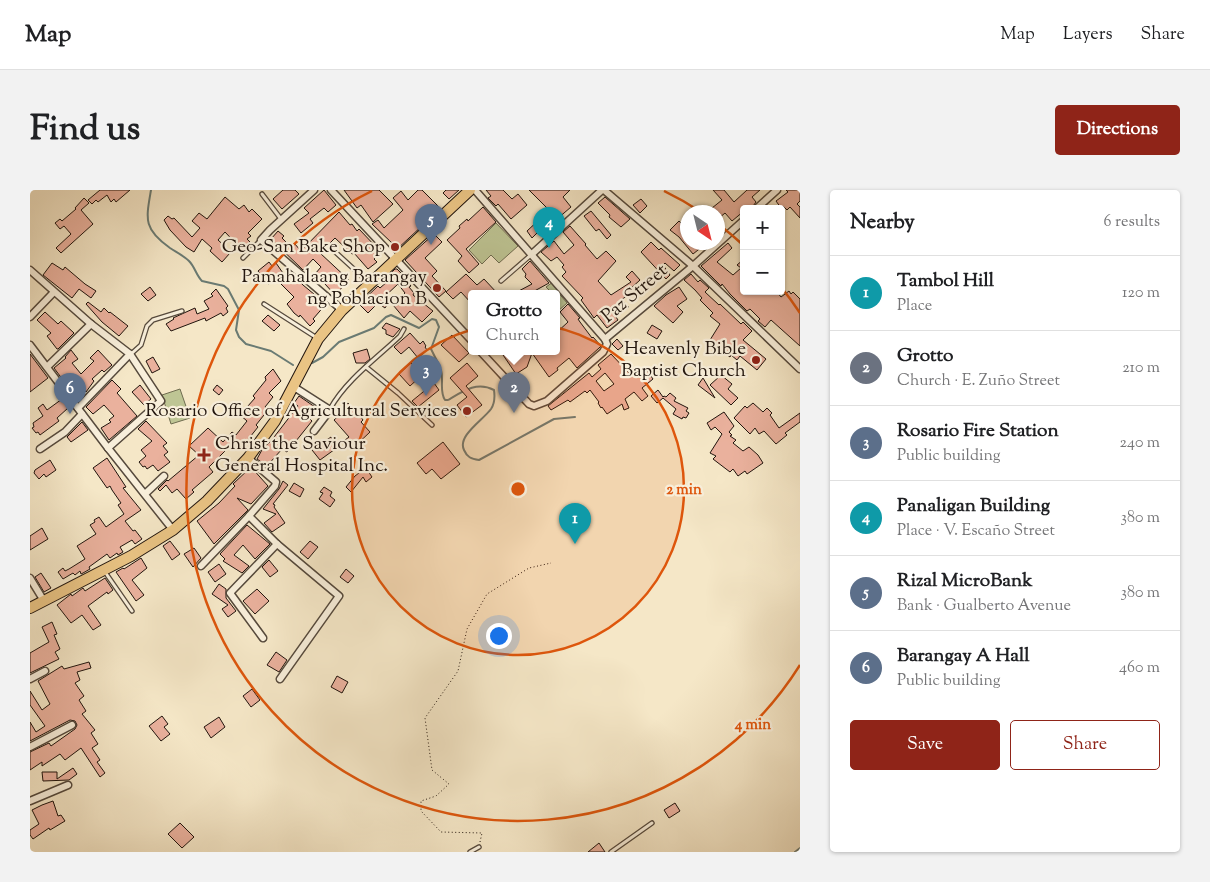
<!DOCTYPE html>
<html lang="en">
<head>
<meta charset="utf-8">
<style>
	body { margin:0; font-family:"Sorts Mill Goudy",serif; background:#f2f2f2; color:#202124 }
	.controls { position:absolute; right:15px; top:15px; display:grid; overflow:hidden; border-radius:5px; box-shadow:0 1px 4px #0004 }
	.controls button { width:45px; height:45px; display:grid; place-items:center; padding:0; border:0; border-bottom:1px solid #e0e0e0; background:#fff; color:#202124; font:25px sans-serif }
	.compass { position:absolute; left:650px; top:15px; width:45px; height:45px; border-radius:50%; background:#fff; box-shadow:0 1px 4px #0004; rotate:145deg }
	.you { position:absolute; left:468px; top:445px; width:18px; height:18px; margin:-12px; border:4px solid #fff; border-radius:50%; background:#1a73e8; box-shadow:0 0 0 8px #1a73e833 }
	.badge { display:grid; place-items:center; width:32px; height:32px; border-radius:50%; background:#8f2418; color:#fff; font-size:16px; font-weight:700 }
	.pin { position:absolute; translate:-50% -41px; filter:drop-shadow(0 1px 2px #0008) }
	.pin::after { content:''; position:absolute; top:26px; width:18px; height:15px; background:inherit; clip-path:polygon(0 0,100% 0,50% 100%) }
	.popup { position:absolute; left:438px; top:100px; width:92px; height:65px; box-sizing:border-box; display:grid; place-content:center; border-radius:5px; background:#fff; filter:drop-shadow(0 1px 4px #0005); font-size:16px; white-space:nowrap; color:#757577 }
	.popup b { font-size:19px; color:#202124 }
	.popup::after { content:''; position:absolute; left:50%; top:100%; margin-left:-10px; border:10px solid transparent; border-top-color:#fff }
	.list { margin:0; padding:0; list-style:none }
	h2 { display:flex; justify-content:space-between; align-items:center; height:65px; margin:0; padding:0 20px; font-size:21px }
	h2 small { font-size:16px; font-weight:400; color:#757577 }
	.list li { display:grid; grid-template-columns:32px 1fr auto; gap:15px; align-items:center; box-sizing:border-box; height:75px; padding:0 20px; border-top:1px solid #e0e0e0 }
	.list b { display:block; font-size:19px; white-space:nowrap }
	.list p { margin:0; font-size:16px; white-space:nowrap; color:#757577 }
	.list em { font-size:16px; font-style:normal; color:#757577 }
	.actions { display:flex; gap:10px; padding:15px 20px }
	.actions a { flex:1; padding:11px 0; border:1px solid #8f2418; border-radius:5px; text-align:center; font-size:18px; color:#8f2418 }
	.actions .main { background:#8f2418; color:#fff }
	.map { position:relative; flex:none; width:770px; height:662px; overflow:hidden; border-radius:5px }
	header { display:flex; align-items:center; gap:30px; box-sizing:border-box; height:70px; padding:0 25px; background:#fff; border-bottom:1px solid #e0e0e0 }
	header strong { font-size:24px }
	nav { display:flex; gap:28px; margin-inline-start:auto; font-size:18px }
	.intro { display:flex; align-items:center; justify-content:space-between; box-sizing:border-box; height:120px; padding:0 30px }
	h1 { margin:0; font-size:35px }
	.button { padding:12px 22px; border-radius:5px; background:#8f2418; color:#fff; font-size:18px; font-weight:700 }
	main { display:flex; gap:30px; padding:0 30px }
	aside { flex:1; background:#fff; border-radius:5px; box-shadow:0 1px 4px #0004 }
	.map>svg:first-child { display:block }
</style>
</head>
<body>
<header>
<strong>Map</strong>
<nav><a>Map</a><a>Layers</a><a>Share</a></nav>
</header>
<div class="intro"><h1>Find us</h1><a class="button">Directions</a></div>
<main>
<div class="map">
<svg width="770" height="662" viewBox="0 0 770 662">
	<rect width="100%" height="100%" fill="#f5e7c7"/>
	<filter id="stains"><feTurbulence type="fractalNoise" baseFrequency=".004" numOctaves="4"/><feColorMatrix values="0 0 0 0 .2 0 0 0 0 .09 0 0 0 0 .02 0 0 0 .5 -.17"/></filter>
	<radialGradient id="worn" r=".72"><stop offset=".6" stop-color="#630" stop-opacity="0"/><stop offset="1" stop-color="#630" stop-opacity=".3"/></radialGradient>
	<g fill="#bec594" stroke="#6f6c50">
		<path d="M466,33L488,56L469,73L461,65L452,74L439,60Z"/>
		<path d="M523,92L528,98L526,100L537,113L527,122L526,104H516L520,101L516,97Z"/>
		<path d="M150,199L160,228L141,234L132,205Z"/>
	</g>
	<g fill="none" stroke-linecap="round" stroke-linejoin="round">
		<g stroke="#6a7b74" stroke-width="2">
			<path d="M121,0C116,29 113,39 140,58C146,62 154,66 159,71C165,77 166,85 172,91L194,96L198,99L209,120L206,140L209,147L216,154L241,161L263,175"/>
			<path d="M282,173L293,167L309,152L344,138L356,127L361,125L389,138L402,129L406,130L409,137L401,159L408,173"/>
			<path d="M411,180C414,190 409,201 415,210H418C433,201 447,191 464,200C465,207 465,213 461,219C453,230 427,246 434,260C437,267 441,269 449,270L524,229L545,227"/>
			<path d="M765,662L770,658"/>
		</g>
	</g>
	<g fill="#eab19d" stroke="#20140d" fill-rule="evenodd">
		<path d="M70,0H100L86,12L84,9L81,12L77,5L68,12L66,10L62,14L58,10Z"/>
		<path d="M253,0H265L269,4L252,19L243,9Z"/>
		<path d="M294,0L306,15L298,22L294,18L280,29L283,33L271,43L264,34L279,23L274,18Z"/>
		<path d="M314,0H349L363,14L343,32L331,15L327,18Z"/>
		<path d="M388,0H392L409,17L402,25L396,19L389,26L390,27L388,29L393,35L365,61L361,57L363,54L342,34L348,30L354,38L373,20L363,8L371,1L378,10Z"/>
		<path d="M416,0H429L419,9L413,3Z"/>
		<path d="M456,0H473L482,9L488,4L497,15L481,29L468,14L466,16L458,8L461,6Z"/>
		<path d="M499,0H540L533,7L541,17L527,29L524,26L502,48L497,41L511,28L510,27L518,19Z"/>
		<path d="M683,0H694L704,12L717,0H730L722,7L726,12L721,19H714V21L702,31L695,23L688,29V22H677L692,10Z"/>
		<path d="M756,0H770V11L767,14L770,17V28L760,17L757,20L753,16L751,18L746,11L758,2Z"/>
		<path d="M195,7L209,19L214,15L219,22L222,19L232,29L218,43L221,46L217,49L220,52L212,60L195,42L188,50L198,59L196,60L200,63L192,72L180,61L182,58L172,49L164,62L156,57L140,40L134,30L138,26L142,29L144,28L162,47L170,38L162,31L169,23L177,29Z"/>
		<path d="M575,7L600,29L591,37L579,27L580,25L568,13Z"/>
		<path d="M54,8L59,13L51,20L63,34L31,63L26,58L41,44L34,36L30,39L25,33L30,29L32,31L46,19L45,18Z"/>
		<path d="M611,9L617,16L610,23L603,15Z"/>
		<path d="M453,17L466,32L436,59L449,74L439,83L428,71L432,66L417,50L430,38L429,36L437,29L438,31Z"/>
		<path d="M561,21L581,45L577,49L569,39L566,41L554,26Z"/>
		<path d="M309,22L320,35L322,34L327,41L329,39L348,59L346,61L349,64L344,69L347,72L338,79L324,63L322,64L305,48L290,63L319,90L305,105L295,94L296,92L285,84L291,77L283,69L273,80L241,49L248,41L254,46L252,48L261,57L264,53L271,61Z"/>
		<path d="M649,31L658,40V52H678L663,64L649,47L640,40Z"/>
		<path d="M540,36L556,54L555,55L567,69L576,61L586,71L568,91L581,105L601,92L596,87L602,81L610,90L599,100L601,103L591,110L599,117L586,127L588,130L577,138L567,125L564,128L559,121L551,110L553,108L532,86L536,82L532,77L534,75L527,67L521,71L511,62L524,51L534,64L544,55L533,42Z"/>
		<path d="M404,44L412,52L395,68L407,81L402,86L416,101L409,107L375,70Z"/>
		<path d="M621,52L629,60L631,58L650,75L644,81L635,73L633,75L640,85L636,89L611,62Z"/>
		<path d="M698,53L702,58L687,72L703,85L711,78L707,75L714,69V101H720L722,104L726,101H746L751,107L759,101L761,104L763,102L770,109V156L741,130L735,137L728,131L730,129L720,119L717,121L700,104L692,94L691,96L671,76Z"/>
		<path d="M500,71L519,93L499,104H483L502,94L495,87L496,84L492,79Z"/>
		<path d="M239,72L242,76L246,73L255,86L259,81L273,95L296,114L283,129L285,131L280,136L270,125L269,127L264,123L257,114L264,107L246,89L238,94L228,81Z"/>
		<path d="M22,73L33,80L35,77L55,94L66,101L61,108L49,99L42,108L13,85Z"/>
		<path d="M365,79H367L375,87L374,88L381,96L379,97L384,103L383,105L403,121L392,132L380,121L374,128L363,115L375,103L368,94L353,108L359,112L355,118L348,113L338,123L329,114L348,96L350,98L358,91L355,89Z"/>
		<path d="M436,84L447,95L454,89L468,104H442V114L431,102L423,109L416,102Z"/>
		<path d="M661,84L668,92L670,90L679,98L675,102L689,115L690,114L711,134L713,132L722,141L713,150L736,169L727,180L710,166L707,170L701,165L700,167L688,158L690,156L680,150L690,134L680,126L683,123L670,110L672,108L665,100L654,90Z"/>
		<path d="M120,97L126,105L118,111L111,104Z"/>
		<path d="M649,97L657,109L647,116L653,122L643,133L624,116L636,105Z"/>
		<path d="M186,99L198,116L196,118L198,122L193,126L191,123L176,131L175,128L141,141L136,134L144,129L143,128L165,118L167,124L179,119L174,111L183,106L181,104Z"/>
		<path d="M58,112L71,122L74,118L79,123L80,122L98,136L89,146L72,132L56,114Z"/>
		<path d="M538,114L550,128L548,129L550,132L562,148L563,147L571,156L569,158L547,178L539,168L527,178L528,180L519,187L502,163L497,177L486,184L471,162H526V143L538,132L530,122Z"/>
		<path d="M15,122L28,134L31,131L44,143L28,159H27L17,146L21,143L7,130Z"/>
		<path d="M238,125L250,135L244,141L232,131Z"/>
		<path d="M356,133L370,139L363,147L356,144V140L352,138Z"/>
		<path d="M622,135L632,141L627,149L617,143Z"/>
		<path d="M380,143L390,154L393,151L396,156L395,157L397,160L388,168L379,157L371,164L364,157Z"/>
		<path d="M422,145L439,163L429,172L411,155Z"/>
		<path d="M587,149L593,156L588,160L582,154Z"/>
		<path d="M337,159L340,169L335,173H326L323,163Z"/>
		<path d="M41,160L48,169L42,173L51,184L64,171L60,168L68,160L82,175L74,182L72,180L62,189L64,191L56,202L47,192L39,198L24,178L36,168L35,167Z"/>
		<path d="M0,164L18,188L0,202Z"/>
		<path d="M581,164L599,183L603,180L608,185L616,179L623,189L612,198L618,206L612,211L604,202L595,209L599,218L594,220L592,214L577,224L572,217L571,218L568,213L569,212L560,200L557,203L555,201L540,212L538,210L521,220L518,216L559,183L562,187L571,179L568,175ZM575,183L584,194L574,201L566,191Z"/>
		<path d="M123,167L130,179L122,183L116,171Z"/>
		<path d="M381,173L392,185L380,196L369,184Z"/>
		<path d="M437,173L448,186L436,196L452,215L436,227L427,215L437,207L420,188Z"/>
		<path d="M243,179L251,191L239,203L243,207L235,217L238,220L226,235L228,237L212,257L202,250L201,252L202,254L179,277L183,282L162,300L164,302L156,309L147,299L142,303L136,295L130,301L128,299L137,290L138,291L169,265L159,256L178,238L193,252L202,242L206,245L217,231L210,225L225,208L223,206L236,190L235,187Z"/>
		<path d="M691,185L702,194L698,199L708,208L701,215L680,195Z"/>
		<path d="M673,188L685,208L668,195Z"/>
		<path d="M82,190L91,199L87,203L107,226L79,250L71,238L81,232L79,230L84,226L74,215L63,224L56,217Z"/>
		<path d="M404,193L409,200L388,217L382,211Z"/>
		<path d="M110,195L121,209L114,215L102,202Z"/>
		<path d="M187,195L193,200L189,205L183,200Z"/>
		<path d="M628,200L633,207L634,206L636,207L640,203L646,208L644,211L658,218L656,221L659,223L656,228L653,227L652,229L643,224L646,219L633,208L627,213L621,206Z"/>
		<path d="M269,206L285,217L278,227L282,231L266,251L265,250L257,262L252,259L237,276L227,269L233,258L241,251L268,216L264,213Z"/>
		<path d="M32,209L38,218L27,228L29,231L10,245L8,242L6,243L2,238L4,237L3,233L13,226L8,218L13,214L17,220Z"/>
		<path d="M318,213L326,225L328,223L333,230L331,232L340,242L322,259L315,250L319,247L304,230L313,222L311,219Z"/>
		<path d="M723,213L733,222L737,218L742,223L740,225L749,238L770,223V232L755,243L757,245L746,254L734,241L729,244L725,238L720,244L704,228L715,216L717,218Z"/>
		<path d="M694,222L704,236L699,242L702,245L700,246L706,250L703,253L713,261L719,257L728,265L733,273L717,284L715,281L708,286L703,279L700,282L683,269L686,266L680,263L692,244L685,237L681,240L677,233Z"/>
		<path d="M116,231L137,253L133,256L138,262L134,265L140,272L128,281L123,275L117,279L115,276L113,277L109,272L116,266L111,260L122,251L108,239Z"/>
		<path d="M52,232L58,240L41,252L37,247Z"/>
		<path d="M301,247L308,257L290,270L282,260Z"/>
		<path d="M413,252L430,274L411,289L402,279L396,284L387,273Z"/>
		<path d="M77,268L96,297L93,298L111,320L95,331L103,341L105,340L112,349L105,354L102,350L90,357L93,362L88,365L87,363L80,368L77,364L59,377L60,379L53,383L51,384L50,381L45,385L43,383L33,389L28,382L33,378L35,381L39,379L55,369L47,356L66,344L60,335L65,332L64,330L69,327L76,337L94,324L88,315L91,313L82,300L80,296L77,298L63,278Z"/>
		<path d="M20,270L26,280L16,287L14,284L9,289L4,283L5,280Z"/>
		<path d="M341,274L342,276L338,281L342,287L336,292L333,287L321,302L316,297L325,286Z"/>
		<path d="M221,277L238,296L221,314L207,308L218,320L184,354L167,331L189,313L205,296L203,294Z"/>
		<path d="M253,291L258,295L243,314L245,315L244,317L255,333L242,342L234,333L246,324L233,319L249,299Z"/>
		<path d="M264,293L274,299L270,307L259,301Z"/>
		<path d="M294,297L302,302L300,306L305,310L300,317L289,309L293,303L290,302Z"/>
		<path d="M217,335L240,354L225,369L213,355L204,365L219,376L212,383L193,371L195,369L190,364Z"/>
		<path d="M12,338L18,349L0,360V346Z"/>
		<path d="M140,351L150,364L142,370L133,356Z"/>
		<path d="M280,351L288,357L278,369L270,362Z"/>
		<path d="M164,358L171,368L163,377L154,364Z"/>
		<path d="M111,368L117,378L102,390L114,405L106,411L86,382L93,378L94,379Z"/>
		<path d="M239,370L248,381L240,387L232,377Z"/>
		<path d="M189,374L196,384L185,392L178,382Z"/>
		<path d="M316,379L324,386L318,393L310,387Z"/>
		<path d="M11,383L21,398L14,402L5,387Z"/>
		<path d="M75,388L83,400L78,404L77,402L58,416L71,435L63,440L52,425L41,433L27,415L41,404L42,406L53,398L55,401Z"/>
		<path d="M189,394L196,399V408L206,421L198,427L192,419L198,415L182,404Z"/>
		<path d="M227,399L239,411L225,424L213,411Z"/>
		<path d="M22,432L27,444L24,445L30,459L25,462L29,469L0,483V463L19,452L12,437Z"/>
		<path d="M246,462L257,470L249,482L237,475Z"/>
		<path d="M59,472L61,478L47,482L50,490L45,493L54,506L49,510L56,521L52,524L65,540L61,543L68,554L62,558L70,570L67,572L75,583L70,587L51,558L35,570L30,564L12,576V572L0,580V562L19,553L21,556L45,539L47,535L45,531L40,530L0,551V532L6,542L15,536L0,515V501L12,520L20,514L8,491L32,476L34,479Z"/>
		<path d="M307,486L318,492L312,503L301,497Z"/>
		<path d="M222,499L230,510L221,517L213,506Z"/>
		<path d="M132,526L138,534L134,537L140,544L131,551L119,536Z"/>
		<path d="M189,527L195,537L181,548L174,537Z"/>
		<path d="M43,578L47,584L39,590L13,591L12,582H27V589Z"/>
		<path d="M23,611L28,626L31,625L35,631L20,640L19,638L3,649L0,645V640L9,634L2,620L12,615Z"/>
		<path d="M645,613L650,621L639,628L634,620Z"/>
		<path d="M150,633L164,647L152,658L138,644Z"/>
		<path d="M569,653L575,662H558Z"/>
	</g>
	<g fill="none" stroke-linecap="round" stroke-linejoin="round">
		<defs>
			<g id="service">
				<path d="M232,4L251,29"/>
				<path d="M302,59L338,92"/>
				<path d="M213,68L231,50"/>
				<path d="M471,91L502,64"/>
				<path d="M234,114L287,148"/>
				<path d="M101,164L111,155L117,136L123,130L152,121"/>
				<path d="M336,177L368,203L402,235"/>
				<path d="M300,219C316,190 347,168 370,146L374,139"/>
				<path d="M75,382L102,421"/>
				<path d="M440,662L449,657"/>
				<path d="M581,662L622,633"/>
			</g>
			<g id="minor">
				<path d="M284,0L240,40L231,50L312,120"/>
				<path d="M301,0L442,151"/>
				<path d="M445,0L575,149L577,154L573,162L517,211L504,216L499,214L451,162"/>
				<path d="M574,0L663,76L770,179"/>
				<path d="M726,19L747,0"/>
				<path d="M502,64L572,0"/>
				<path d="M0,80L61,134L100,164L131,211L78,258"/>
				<path d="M0,127L24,102"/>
				<path d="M575,149L663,76L714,30"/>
				<path d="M0,155L78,258L143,340"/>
				<path d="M17,177L61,134"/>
				<path d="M264,197L300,220L284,241"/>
				<path d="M48,218L100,164"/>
				<path d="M10,259L35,242L52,224"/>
				<path d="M115,304L134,286"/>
				<path d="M219,326L247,354L309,406L250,489"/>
				<path d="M171,376L219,326L245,296L246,292L218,268"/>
				<path d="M0,388L14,411"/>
				<path d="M233,448L200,403L247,354"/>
				<path d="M0,489L15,481"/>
				<path d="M0,557L42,535"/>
				<path d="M0,611L38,595"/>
			</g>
			<path id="primary" d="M0,418L101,366L143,340L177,311L218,268L245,231L288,149L312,120L440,0"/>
		</defs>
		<use href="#service" stroke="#55493c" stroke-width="5.5"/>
		<use href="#minor" stroke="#55493c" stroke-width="9"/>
		<use href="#primary" stroke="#20140d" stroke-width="12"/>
		<path stroke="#20140d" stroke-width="1" stroke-dasharray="1 2.5" stroke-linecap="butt" d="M450,652L452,643L411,642L391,621V611L406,606L419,594L402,580L395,528L428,481L437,439L457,404L499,378L521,373"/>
		<use href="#service" stroke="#f8efdb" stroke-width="3"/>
		<use href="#minor" stroke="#f8efdb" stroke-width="6"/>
		<use href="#primary" stroke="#eac484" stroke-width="10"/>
	</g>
	<circle cx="488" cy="299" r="166" fill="#de560c" fill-opacity=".12"/>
	<g fill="none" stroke="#de560c" stroke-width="2.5">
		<circle cx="488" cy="299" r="166"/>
		<path d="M770 475A332 332 0 1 1 342 1M634 1A332 332 0 0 1 671 22M688 34A332 332 0 0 1 712 54M751 97A332 332 0 0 1 770 123"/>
	</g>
	<g fill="#8f2418" stroke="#f8efdb" stroke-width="2">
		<circle cx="365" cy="57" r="5"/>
		<circle cx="407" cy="98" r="5"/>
		<circle cx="726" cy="170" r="5"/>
		<circle cx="437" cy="221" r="5"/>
		<path d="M171.5 257.5h5v5h5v5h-5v5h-5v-5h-5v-5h5z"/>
	</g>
	<g text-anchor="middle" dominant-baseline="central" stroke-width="4.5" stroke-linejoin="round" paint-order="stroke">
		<g font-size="19" fill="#20140d" stroke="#f8efdb" text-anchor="end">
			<text x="355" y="57">Geo-San Bake Shop</text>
			<text x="397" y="87">Pamahalaang Barangay<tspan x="397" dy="22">ng Poblacion B</tspan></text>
			<text x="716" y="159">Heavenly Bible<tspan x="716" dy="22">Baptist Church</tspan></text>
			<text x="427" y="221">Rosario Office of Agricultural Services</text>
			<text x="185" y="254" text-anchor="start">Christ the Saviour<tspan x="185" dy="22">General Hospital Inc.</tspan></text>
		</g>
		<g font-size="19" fill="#20140d" stroke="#f8efdb">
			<text transform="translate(605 104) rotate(-40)">Paz Street</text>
		</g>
	</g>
	<circle cx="488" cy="299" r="8" fill="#de560c" stroke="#f8efdb" stroke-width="2.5"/>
	<g font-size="15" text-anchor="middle" font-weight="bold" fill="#de560c" stroke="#f8efdb" stroke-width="4.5" stroke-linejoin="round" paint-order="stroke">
		<text x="654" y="304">2 min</text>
		<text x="723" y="539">4 min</text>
	</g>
	<rect width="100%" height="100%" filter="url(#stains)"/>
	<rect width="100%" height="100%" fill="url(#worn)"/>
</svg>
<div class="controls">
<button>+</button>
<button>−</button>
</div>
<svg class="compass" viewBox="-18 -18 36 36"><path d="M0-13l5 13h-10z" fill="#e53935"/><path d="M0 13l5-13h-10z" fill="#757577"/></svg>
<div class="you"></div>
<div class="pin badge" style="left:545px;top:354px;background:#0f9aa8">1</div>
<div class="pin badge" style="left:484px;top:223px;background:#6b7280">2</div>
<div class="popup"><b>Grotto</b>Church</div>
<div class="pin badge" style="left:396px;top:206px;background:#5c6f8a">3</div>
<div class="pin badge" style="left:519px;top:58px;background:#0f9aa8">4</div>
<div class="pin badge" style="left:401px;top:55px;background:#5c6f8a">5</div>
<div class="pin badge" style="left:40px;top:224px;background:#5c6f8a">6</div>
</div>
<aside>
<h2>Nearby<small>6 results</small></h2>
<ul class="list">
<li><span class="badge" style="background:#0f9aa8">1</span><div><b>Tambol Hill</b><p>Place</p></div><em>120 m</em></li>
<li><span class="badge" style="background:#6b7280">2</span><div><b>Grotto</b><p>Church · E. Zuño Street</p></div><em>210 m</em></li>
<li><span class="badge" style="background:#5c6f8a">3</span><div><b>Rosario Fire Station</b><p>Public building</p></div><em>240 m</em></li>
<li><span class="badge" style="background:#0f9aa8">4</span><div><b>Panaligan Building</b><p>Place · V. Escaño Street</p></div><em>380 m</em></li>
<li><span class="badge" style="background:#5c6f8a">5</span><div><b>Rizal MicroBank</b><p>Bank · Gualberto Avenue</p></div><em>380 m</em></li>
<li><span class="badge" style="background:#5c6f8a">6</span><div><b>Barangay A Hall</b><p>Public building</p></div><em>460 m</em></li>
</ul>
<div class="actions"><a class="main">Save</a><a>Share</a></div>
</aside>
</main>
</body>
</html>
